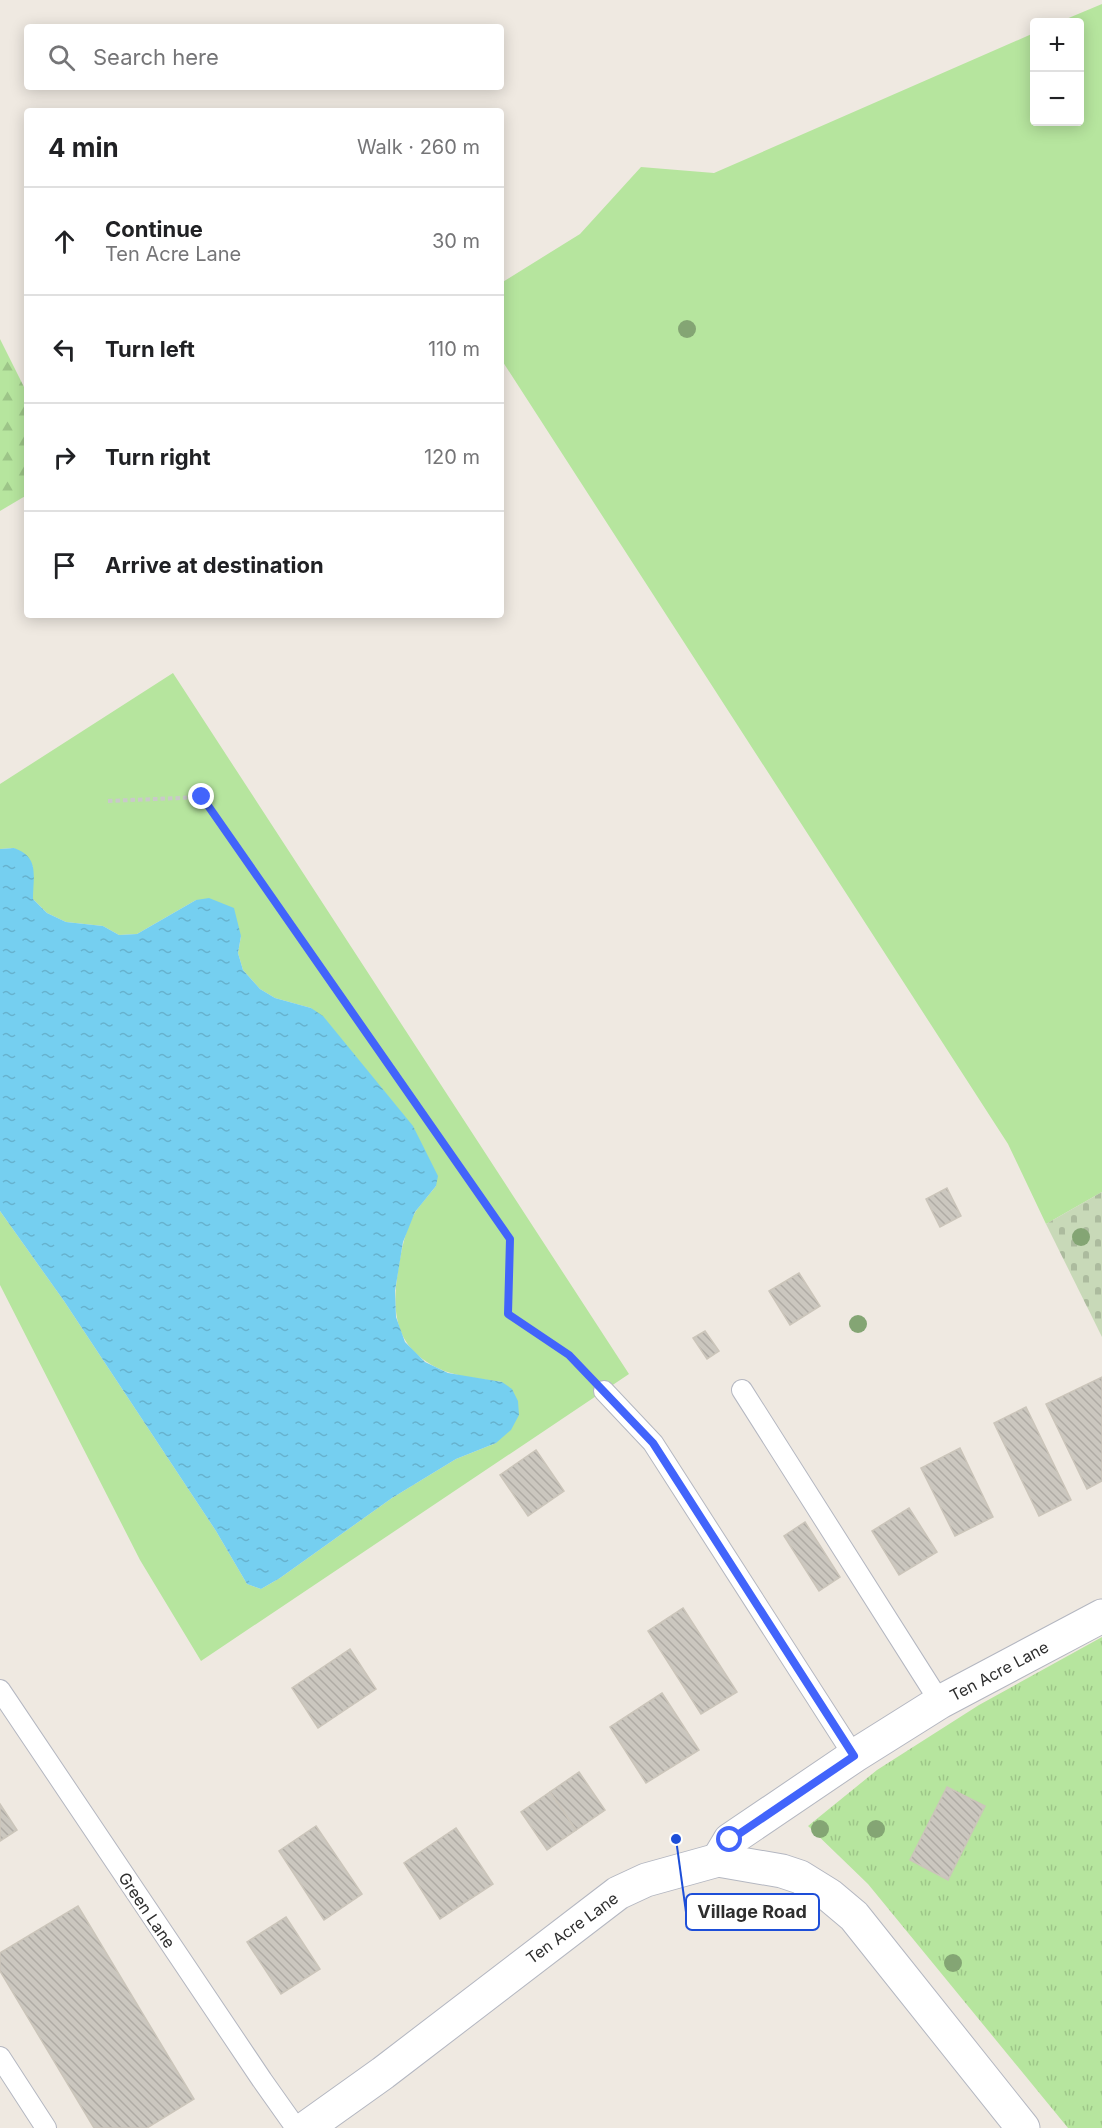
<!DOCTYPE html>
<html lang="en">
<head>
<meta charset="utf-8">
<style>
	body { margin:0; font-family:Inter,sans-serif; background:#f6f6f6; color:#202124 }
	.controls { position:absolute; right:18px; top:18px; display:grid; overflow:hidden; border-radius:6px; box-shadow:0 3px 15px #0003 }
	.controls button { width:54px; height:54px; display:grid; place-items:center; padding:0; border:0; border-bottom:2px solid #e0e0e0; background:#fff; color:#202124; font:30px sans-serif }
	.stop { position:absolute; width:18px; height:18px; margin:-14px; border:4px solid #4264fb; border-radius:50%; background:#fff }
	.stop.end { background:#4264fb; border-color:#fff; box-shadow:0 2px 6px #0008 }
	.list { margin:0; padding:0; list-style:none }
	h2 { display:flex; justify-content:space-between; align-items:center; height:78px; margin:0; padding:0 24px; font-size:26px }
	h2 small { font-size:20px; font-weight:400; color:#757577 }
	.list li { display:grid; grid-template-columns:39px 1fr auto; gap:18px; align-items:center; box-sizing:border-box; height:108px; padding:0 24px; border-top:2px solid #e0e0e0 }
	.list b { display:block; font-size:22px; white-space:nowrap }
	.list p { margin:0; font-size:20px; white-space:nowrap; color:#757577 }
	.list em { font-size:20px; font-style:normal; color:#757577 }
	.icon { flex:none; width:33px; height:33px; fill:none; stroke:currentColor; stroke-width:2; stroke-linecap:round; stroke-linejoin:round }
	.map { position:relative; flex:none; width:1102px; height:2128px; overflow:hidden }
	.search { position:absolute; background:#fff; box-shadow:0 3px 15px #0003; left:24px; top:24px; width:480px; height:66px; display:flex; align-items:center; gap:15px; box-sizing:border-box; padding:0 21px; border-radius:6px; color:#757577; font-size:22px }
	.panel { position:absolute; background:#fff; box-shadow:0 3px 15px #0003; left:24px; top:108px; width:480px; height:510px; border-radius:6px }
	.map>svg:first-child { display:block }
</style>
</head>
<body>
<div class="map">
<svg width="1102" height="2128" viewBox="0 0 1102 2128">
	<defs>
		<pattern id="forest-firs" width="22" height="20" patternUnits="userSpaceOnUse" patternTransform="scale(1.5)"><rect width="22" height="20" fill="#b6e59e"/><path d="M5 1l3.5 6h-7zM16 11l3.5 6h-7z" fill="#9dc588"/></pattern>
		<pattern id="cemetery-stones" width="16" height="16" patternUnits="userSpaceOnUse" patternTransform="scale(1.5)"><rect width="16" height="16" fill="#c8d9b8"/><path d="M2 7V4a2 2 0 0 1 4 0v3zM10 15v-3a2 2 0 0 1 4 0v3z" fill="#acbb9e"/></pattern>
		<pattern id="park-tufts" width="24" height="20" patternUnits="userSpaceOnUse" patternTransform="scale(1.5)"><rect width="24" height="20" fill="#b6e59e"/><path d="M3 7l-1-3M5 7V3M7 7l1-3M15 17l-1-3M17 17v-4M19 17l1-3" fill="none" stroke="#9dc588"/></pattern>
		<pattern id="water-ripples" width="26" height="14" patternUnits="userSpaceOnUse" patternTransform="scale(1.5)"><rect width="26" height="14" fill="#75cff0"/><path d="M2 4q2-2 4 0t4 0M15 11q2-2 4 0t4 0" fill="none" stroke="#66b2ce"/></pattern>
		<pattern id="building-back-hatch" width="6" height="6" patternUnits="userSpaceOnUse" patternTransform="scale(1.5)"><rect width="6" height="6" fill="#cbc7bf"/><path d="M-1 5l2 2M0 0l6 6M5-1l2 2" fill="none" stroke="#afaba4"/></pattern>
	</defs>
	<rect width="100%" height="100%" fill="#efe9e1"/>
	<g fill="#b6e59e">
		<path d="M1102,4V1192L1046,1224L1008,1144L501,359V283L580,234L641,167L714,173L1034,33V122H1080V22H1059Z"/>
		<path d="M173,673L629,1374L201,1661L140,1560L0,1285V1211L64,1301L216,1531L247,1584L261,1589L280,1578L392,1498L456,1459L496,1443L502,1382C476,1378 449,1377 427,1362C389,1338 393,1297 400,1259C403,1243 407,1225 416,1211C422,1202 430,1194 436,1186L311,1008L275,998L260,989L243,970L238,953L241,936L196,900L137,934L119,935L103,926L66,922L47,913L33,899V867L14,848L0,849V784Z"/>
	</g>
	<path fill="url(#forest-firs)" d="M0,339L27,393V495L0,511Z"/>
	<path fill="url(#cemetery-stones)" d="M1102,1192V1337L1046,1224Z"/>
	<path fill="url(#park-tufts)" d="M1102,1637V2128H1068L868,1884L808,1826L877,1770L979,1705Z"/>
	<path fill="url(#water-ripples)" d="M14,848C40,857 33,876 33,899L47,913L66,922L103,926L119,935L137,934L196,900L209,898L234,908L241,936L238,953L243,970L260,989L275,998L311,1008L323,1016L413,1126L438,1176L436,1186L415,1212L403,1242L395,1291L396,1317L405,1342L425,1362L448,1373L502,1382L512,1389L518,1401L519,1415L511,1430L496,1443L456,1459L392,1498L280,1578L261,1589L247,1584L216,1531L64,1301L0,1211V849Z"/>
	<g fill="url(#building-back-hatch)" stroke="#cbc5ba" stroke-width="1.5">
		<path d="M947,1188L961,1216L940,1227L926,1199Z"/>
		<path d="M799,1273L820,1306L790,1325L769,1291Z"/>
		<path d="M705,1331L719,1351L707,1359L693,1338Z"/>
		<path d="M1102,1377V1481L1087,1489L1046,1404Z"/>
		<path d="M1026,1407L1071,1500L1039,1516L994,1423Z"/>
		<path d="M960,1448L993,1517L955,1536L921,1468Z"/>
		<path d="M536,1450L564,1491L528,1516L500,1475Z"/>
		<path d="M909,1508L937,1552L899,1575L872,1531Z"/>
		<path d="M805,1522L840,1577L819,1591L784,1536Z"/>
		<path d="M683,1608L737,1692L701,1714L648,1631Z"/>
		<path d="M350,1649L376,1689L318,1728L292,1688Z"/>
		<path d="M662,1693L699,1750L646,1783L610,1727Z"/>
		<path d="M579,1772L605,1810L576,1830L550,1792Z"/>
		<path d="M947,1787L985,1806L948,1880L910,1860Z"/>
		<path d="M550,1792L576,1830L547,1850L521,1812Z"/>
		<path d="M0,1804L17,1830L0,1841Z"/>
		<path d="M316,1826L362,1894L324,1920L279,1851Z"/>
		<path d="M456,1828L493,1884L440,1919L404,1863Z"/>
		<path d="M78,1906L194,2099L147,2128H94L0,1971V1953Z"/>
		<path d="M286,1917L320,1969L281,1994L247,1942Z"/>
	</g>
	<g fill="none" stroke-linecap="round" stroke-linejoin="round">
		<defs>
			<g id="service">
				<path d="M742,1390L940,1702"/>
				<path d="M604,1391L653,1443L854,1756"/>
				<path d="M0,1690L262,2080L296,2128"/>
				<path d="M0,2057L46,2128"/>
			</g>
			<path id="minor" d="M718,1860L730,1840L854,1756L940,1702L1102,1616"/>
			<path id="tertiary" d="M306,2128L383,2073L618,1893L646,1880L718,1860L782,1871L800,1877L829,1895L854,1916L1023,2128"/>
		</defs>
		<use href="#service" stroke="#b4b7c1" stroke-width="22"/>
		<use href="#minor" stroke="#b4b7c1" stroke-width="35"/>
		<use href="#tertiary" stroke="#b4b7c1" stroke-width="35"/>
		<path stroke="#c9c9c9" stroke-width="4" stroke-dasharray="4.5 3" stroke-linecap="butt" d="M108,801L202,797L510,1239L508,1314L569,1355L585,1371"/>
		<use href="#service" stroke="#fff" stroke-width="20"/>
		<use href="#minor" stroke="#fff" stroke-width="33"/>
		<use href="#tertiary" stroke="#fff" stroke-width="33"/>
	</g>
	<g fill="#84a574">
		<circle cx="687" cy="329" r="9"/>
		<circle cx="1081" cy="1237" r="9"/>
		<circle cx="858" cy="1324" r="9"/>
		<circle cx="820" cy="1829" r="9"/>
		<circle cx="876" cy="1829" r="9"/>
		<circle cx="953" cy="1963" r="9"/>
	</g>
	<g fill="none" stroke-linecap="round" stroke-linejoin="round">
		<path stroke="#4264fb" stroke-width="8" d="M202,797L510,1239L508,1314L569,1355L653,1443L854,1756L730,1840"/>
	</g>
	<g text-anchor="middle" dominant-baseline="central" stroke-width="6" stroke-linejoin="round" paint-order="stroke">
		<g font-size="16" fill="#2e2e2e" stroke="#fff">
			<text transform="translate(999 1671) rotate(-28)">Ten Acre Lane</text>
			<text transform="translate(147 1910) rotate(56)">Green Lane</text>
			<text transform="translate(572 1928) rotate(-36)">Ten Acre Lane</text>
		</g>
	</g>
	<path fill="none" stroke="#1d4ed8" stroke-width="2" d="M676 1839L686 1912"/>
	<circle fill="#1d4ed8" stroke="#fff" stroke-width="2" cx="676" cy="1839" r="6"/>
	<rect fill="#fff" stroke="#1d4ed8" stroke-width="2" x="686" y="1894" width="133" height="36" rx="6"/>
	<g font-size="18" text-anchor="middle" font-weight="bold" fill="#2e2e2e">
		<text x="752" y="1918">Village Road</text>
	</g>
</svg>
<div class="controls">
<button>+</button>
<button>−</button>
</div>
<div class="stop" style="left:730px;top:1840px"></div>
<div class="stop end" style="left:202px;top:797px"></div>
<div class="search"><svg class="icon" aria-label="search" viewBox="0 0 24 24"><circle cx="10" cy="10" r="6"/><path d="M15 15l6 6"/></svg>Search here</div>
<section class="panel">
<h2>4 min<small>Walk · 260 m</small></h2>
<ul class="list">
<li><svg class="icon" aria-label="ahead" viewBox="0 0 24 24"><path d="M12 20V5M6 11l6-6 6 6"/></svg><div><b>Continue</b><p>Ten Acre Lane</p></div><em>30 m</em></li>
<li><svg class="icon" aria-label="left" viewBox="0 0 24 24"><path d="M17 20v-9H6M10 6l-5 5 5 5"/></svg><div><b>Turn left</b></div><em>110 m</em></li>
<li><svg class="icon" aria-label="right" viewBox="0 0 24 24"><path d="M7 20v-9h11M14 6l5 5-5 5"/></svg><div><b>Turn right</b></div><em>120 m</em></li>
<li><svg class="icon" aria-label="arrive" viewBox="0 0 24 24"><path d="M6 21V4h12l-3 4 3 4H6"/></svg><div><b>Arrive at destination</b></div></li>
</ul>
</section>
</div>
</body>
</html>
